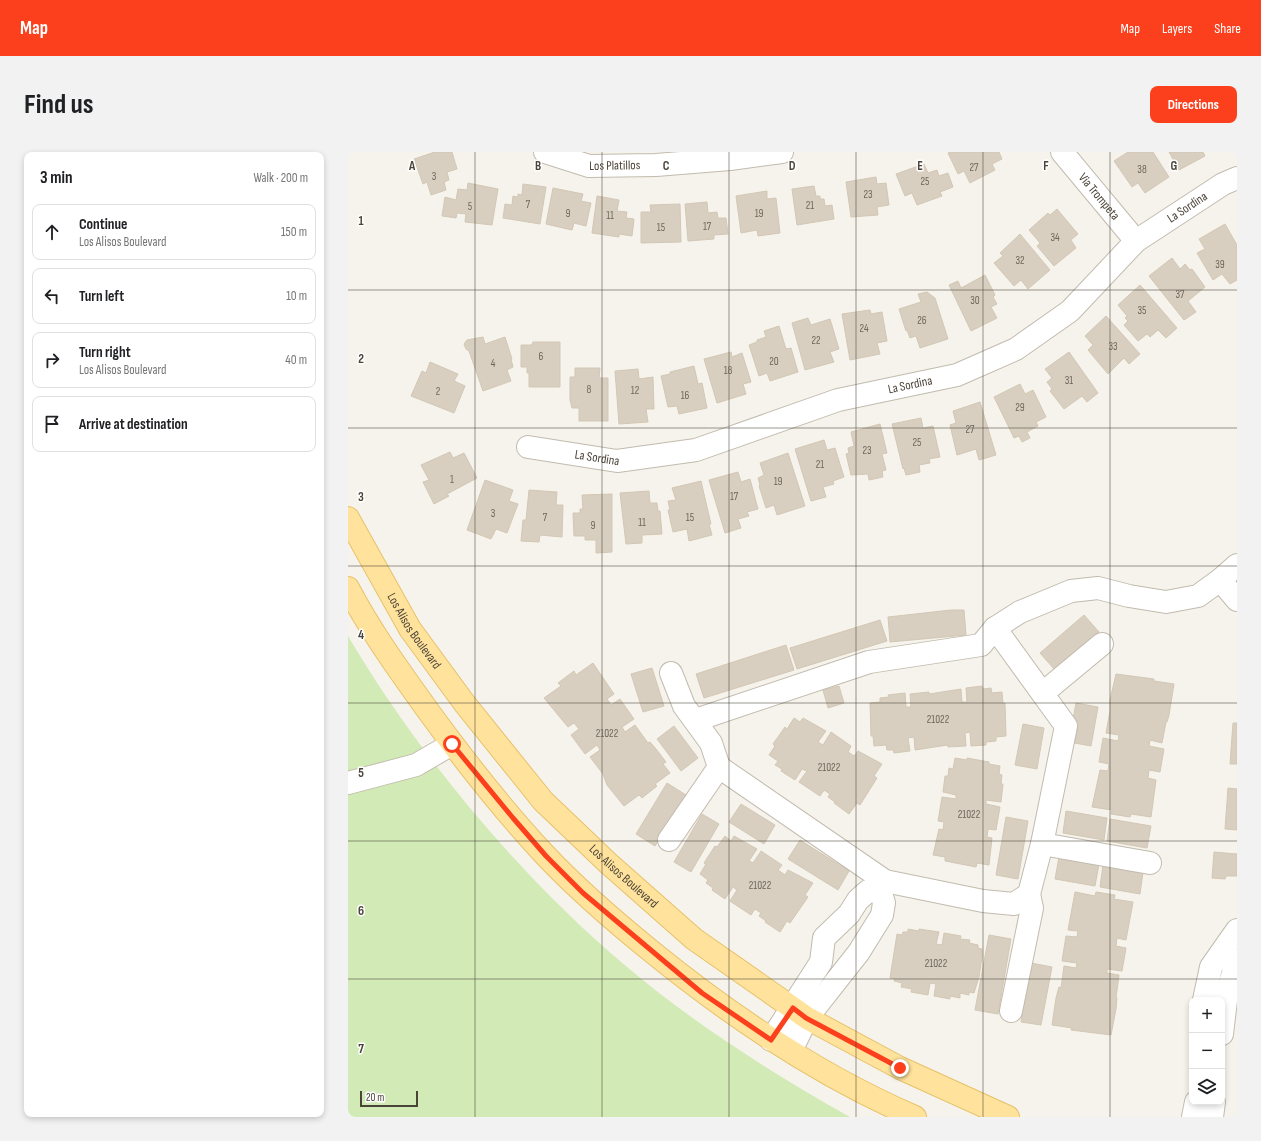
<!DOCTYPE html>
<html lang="en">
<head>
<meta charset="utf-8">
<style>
	body { margin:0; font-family:"Sofia Sans Condensed",sans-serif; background:#f2f2f2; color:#202124 }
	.controls { position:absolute; right:12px; bottom:12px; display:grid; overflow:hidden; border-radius:8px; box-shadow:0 2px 6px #0003 }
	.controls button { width:36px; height:36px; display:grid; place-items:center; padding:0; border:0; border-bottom:1px solid #e0e0e0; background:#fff; color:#202124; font:20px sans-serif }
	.scale { position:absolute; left:12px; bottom:10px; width:58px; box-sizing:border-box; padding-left:4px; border:2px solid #4b4439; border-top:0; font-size:11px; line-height:14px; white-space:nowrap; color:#4b4439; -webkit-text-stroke:3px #fff; paint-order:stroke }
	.stop { position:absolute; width:12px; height:12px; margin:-9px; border:3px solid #fc3f1d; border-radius:50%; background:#fff }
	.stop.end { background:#fc3f1d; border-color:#fff; box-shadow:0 1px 4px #0008 }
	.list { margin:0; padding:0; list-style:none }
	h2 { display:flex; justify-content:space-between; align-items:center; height:52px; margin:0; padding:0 16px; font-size:17px }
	h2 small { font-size:13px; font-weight:400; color:#757577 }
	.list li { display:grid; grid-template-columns:26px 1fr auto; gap:12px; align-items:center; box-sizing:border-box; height:56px; margin:0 8px 8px; padding:0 8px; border:1px solid #e0e0e0; border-radius:8px }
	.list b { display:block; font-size:15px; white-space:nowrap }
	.list p { margin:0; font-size:13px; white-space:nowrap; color:#757577 }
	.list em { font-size:13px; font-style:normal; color:#757577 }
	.icon { flex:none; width:22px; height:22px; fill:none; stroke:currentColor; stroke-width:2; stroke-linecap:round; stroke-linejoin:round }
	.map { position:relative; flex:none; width:889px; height:965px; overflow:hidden; border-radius:8px }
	header { display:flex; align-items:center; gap:24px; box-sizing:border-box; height:56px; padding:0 20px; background:#fc3f1d; color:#fff }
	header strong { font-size:19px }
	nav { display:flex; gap:22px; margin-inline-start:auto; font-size:14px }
	.intro { display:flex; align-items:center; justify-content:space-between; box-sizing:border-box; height:96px; padding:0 24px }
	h1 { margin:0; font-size:28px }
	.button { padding:10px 18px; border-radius:8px; background:#fc3f1d; color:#fff; font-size:14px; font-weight:700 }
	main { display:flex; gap:24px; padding:0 24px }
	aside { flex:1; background:#fff; border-radius:8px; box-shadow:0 2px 6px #0003 }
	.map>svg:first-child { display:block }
</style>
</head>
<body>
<header>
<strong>Map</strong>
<nav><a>Map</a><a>Layers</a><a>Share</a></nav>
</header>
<div class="intro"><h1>Find us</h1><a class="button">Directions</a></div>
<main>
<aside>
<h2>3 min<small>Walk · 200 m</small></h2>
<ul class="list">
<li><svg class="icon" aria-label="ahead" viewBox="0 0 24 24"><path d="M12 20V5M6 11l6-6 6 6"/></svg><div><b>Continue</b><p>Los Alisos Boulevard</p></div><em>150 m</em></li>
<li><svg class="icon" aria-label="left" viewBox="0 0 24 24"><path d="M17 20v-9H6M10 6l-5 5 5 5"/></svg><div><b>Turn left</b></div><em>10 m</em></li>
<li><svg class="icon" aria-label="right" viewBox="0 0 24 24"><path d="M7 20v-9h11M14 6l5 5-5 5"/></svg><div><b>Turn right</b><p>Los Alisos Boulevard</p></div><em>40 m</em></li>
<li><svg class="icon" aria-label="arrive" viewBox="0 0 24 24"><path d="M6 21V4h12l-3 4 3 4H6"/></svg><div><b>Arrive at destination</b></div></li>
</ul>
</aside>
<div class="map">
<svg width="889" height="965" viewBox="0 0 889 965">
	<rect width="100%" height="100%" fill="#f6f3ec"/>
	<path fill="#d2eab5" d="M0,484C70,603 173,726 279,815C348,873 424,921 502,965H0Z"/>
	<g fill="#d8cfc1" stroke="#d3c7b4">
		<path d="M87,0H104L109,17L99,20L101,28L96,30L98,38L83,43L79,30L75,32L66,7Z"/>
		<path d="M602,0H651L654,7L644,12L647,18L622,31L616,19L610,22L600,1Z"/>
		<path d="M780,0H805L821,25L797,41L790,31L784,35L766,9Z"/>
		<path d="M821,0H855L857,4L831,18Z"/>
		<path d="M576,12L580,21L589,18L591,24L600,21L605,35L592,40L594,44L569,53L564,41L557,44L548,22Z"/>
		<path d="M528,25L529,32L538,31L541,53L529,55L530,63L503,65L498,30Z"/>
		<path d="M120,31L150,37L144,73L117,70L118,62L109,61L108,66L94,64L97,45L108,48L110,37L119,38Z"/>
		<path d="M175,32L198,35L192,72L155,66L157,52L164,53L165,44L170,45V42L174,43Z"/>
		<path d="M466,34L468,44H472V47H476L477,54L484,53L486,67L449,73L444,37Z"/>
		<path d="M205,36L235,42L233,49L243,51L238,74L226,71L224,78L198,72Z"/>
		<path d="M419,39V47L428,46L432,81L410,84L409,78L393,81L388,44Z"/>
		<path d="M249,44L271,48L269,59L279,60L278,66L286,67L284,84L271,82V85L244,81Z"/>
		<path d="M359,50L360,61L369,60L370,66H378L380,82L366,83V87L340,89L337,52Z"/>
		<path d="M332,52L333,90L293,91V60H303L302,53Z"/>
		<path d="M709,57L730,82L723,88L728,96L706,114L689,94L692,91L681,78L700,61L702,63Z"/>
		<path d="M877,72L889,93V128L882,132L874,122L865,128L849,101L857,97L851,87Z"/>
		<path d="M672,82L702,118L680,137L673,128L666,134L646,111L655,104L652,101Z"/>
		<path d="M824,106L832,117L837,112L842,118L844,117L857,135L840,149L848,160L836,168L801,124Z"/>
		<path d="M637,123L647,143L645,145L649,152L643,155L649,166L623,179L601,133L610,129L613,136Z"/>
		<path d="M792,133L829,176L818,186L810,178L802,185L799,182L790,189L776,173L780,169L777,166L779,164L770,153Z"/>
		<path d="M579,140L587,146L600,187L572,196L568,184L562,186L559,178L558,179L551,157L573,150L570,142Z"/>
		<path d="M522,158L523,162L534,160L539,189L529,191L532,202L502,208L494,162Z"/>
		<path d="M758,164L792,202L781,212L776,206L760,222L740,198L745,193L737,184Z"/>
		<path d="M460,166L463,173L482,167L491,197L482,200L486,210L457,218L444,171Z"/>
		<path d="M431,174L438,197L443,196L450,220L422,229L419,221L411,224L401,193L409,190V188L418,185L416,179Z"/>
		<path d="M135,185L137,192L157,185L164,207H163L165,215L159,218L163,229L135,239L121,199L118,197L116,192L119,188Z"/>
		<path d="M185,190H212V235H181V221H179V215H173V193H184Z"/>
		<path d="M383,200L384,205L394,201L403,230L395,232L398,242L369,251L356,207Z"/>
		<path d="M721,200L750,241L739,250L734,244L716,257L702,239L704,237L699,230L704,226L697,217Z"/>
		<path d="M82,210L110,222L106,229L117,234L106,261L63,244L74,219L78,221Z"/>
		<path d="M346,214L350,232L354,231L359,256L331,262L329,254L320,255L313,224L322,222V220Z"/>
		<path d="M227,216H252L251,226H260V269H231V256H224L222,248V225H227Z"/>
		<path d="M290,217L291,227L305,225L306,257H298L300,270L271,272L267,219Z"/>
		<path d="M672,232L677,242L685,238L698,265L688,270L690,274L679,280L682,286L674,290L671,284L666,286L646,245Z"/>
		<path d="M632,250L648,303L631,308L628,297L609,303L602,273L608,271L605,259Z"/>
		<path d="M573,266L575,276L585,274L592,305L581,307L582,311L571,313L572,320L558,323L556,316L555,317L544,272Z"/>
		<path d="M532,272L539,301L534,302L538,318L534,319L535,325L521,328L520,322L503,323L498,302L501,301L500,296L506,294L503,280Z"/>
		<path d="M476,288L479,298L487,296L496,325L485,329L486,332L475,335L478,345L463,349L447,297Z"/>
		<path d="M102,300L105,306L116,301L129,326L99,342L101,344L86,352L75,330L81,328L73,313Z"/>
		<path d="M440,301L457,354L429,363L426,353L418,356L411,334L412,333L410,326L416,323L412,311Z"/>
		<path d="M390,320L393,330L402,327L410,357L399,360L401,364L390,367L393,376L377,381L361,328Z"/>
		<path d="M137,328L165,338L161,349L170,352L159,381L148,377L143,387L119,378Z"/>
		<path d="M353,329L363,372H361L364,383L341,389L339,377L325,380L320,358H322L320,349L328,348L324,336Z"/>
		<path d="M181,338L209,340L208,353H215L214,385L192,383L191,390L173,389L175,368H178Z"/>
		<path d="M301,339L302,351H309L310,359H312L314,382L294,383V391L278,392L272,341Z"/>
		<path d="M264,342V400L248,401V388H237V384H226L225,361H232V357H235L234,343Z"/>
		<path d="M603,458H616L618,483L542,490L540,465Z"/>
		<path d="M736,463L751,480L707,518L692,501Z"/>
		<path d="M532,468L539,489L449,517L442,496Z"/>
		<path d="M438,493L446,518L356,546L348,522Z"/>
		<path d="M245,511L266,542L259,547L263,553L272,547L286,567L274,575L277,580L287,573L300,591L302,590L308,597L318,610L315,612L322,621L307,632L309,634L294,646L291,643L276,654L259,633L255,622L242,605L252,598L249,593L237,602L223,583L231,577L226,571L220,575L196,546L213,534L210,531L226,519L228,523Z"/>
		<path d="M304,516L316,554L295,560L283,522Z"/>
		<path d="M768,522L806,527V529L826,532L821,563L819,570H818L814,591L802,588L801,594L816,597L812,620L801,618L800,626L808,628L803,665L783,662L782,665L763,662L764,658L744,655L752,618L760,619L761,612L751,610L755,586L770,589L771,583L758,581L762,559V548Z"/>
		<path d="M491,534L496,551L480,556L475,538Z"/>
		<path d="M634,534L635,537L643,536L644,541L654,540L655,552L657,551L658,584L648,585V589L638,590V593L623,594L622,580L617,581L618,594L600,595V593L567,598L566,585L560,586L562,599L546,601L545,598H539L538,593L526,594L525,584H523L522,551L532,550V546L541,545L540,543L557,541L558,555H563L562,542L581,540V542L613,537L614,550H619L618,536Z"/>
		<path d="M728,551L750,555L743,594L721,590Z"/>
		<path d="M446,566L452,570L455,566L478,579L470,590L475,593L483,580L503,594L500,600L506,604L510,599L534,612L526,624L529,626L512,653L509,651L501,662L486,651L487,650L480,645L482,642L476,638L472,644L451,630L459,619L454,617L447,628L433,619L434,617L427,613L430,609L421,603L427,594L425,592L437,575L439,577Z"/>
		<path d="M885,571H889V612H882Z"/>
		<path d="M675,572L696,576L689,617L667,613Z"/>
		<path d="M326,574L350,606L333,619L309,587Z"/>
		<path d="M607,606L619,608V606L641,610V612L652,614L651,622L654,623L653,632H655L653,650L638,648V652L652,655L648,678L640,677L639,685L644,686L641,713L629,711L628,715L597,709V705L585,703L591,677L595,678L596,670L590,669L594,645L608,647V643L595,640L597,624H600L601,616L605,617Z"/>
		<path d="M319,631L338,643L307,694L288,682Z"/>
		<path d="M880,636L889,637V678L877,677Z"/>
		<path d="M393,652L427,673L416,692L381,670Z"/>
		<path d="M718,659L759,666L756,688L715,681Z"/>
		<path d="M354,662L371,672L343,720L326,710Z"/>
		<path d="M658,665L680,669L670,727L648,723Z"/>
		<path d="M762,667L803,674L799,696L759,689Z"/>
		<path d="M377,684L383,689L386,684L409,697L401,709L405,711L413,699L434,713L430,718L437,723L440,718L465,731L457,743L460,745L442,771L439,769L432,780L417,770L418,769L411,764L413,761L407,757L403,763L382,749L389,738L385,735L377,747L364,738L365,736L358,731L360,728L352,722L358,712L356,711L367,694L369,695Z"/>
		<path d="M452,688L501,719L490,738L440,707Z"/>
		<path d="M866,700L889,702V724H878L877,727L864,726Z"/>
		<path d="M711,705L751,712L747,734L707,727Z"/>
		<path d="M755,713L795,720L792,742L752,735Z"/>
		<path d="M727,740L747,744L748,740L767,743L766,747L785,750L778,788L769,786L768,794L778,796L774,819L759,817V821L771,823L768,846H769L768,857L763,883L723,878L724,876L704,873L708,846L711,835L713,836L716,814L728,816L729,811L714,809L718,784L729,785L730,779L720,778Z"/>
		<path d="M560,777L571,779V777L591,780L588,792L594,793L596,781L613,784L612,787L622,788L621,791L630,793V796L634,797V805L631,825L626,841L621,840V843L612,841V846L602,844V847L586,844L588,832L582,831L580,843L563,840L564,837L553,835L554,831L546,829L547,827L542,826L549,782L554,783L555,780H560Z"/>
		<path d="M641,783L663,787L650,862L627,858Z"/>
		<path d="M683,811L704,815L693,873L673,870Z"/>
	</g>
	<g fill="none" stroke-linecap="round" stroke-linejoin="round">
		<defs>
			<g id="minor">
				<path id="s1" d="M197,0L241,14L308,13L382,7L434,0"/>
				<path id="s2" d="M714,0L788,89"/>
				<path id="s3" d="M180,295L269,309L348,298L490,248L609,223L668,197L722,159L788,89L875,32L889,26"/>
				<path d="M889,413L872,428L889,448"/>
				<path d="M647,476L672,460L723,439L750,436L781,444L818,450L850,444L872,428"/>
				<path d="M695,541L754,492"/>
				<path d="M348,568L521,510L633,493L647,476L718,574L694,692L681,742L666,752L635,749L537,729L371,615"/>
				<path d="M0,631L68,613L104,592"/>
				<path d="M321,688L371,615L363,591L336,554L323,521"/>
				<path d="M694,692L802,711"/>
				<path d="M856,848L863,815L889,778"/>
				<path d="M663,859L684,756L681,742"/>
				<path d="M874,882L879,840L889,809"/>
				<path d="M423,888L473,810L476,786L501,762L510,748L520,739L532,738"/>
				<path d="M443,899L459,866L511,800L534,763L536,751L532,738L537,729"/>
				<path d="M845,965L848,950"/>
				<path d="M864,965L866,950"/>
			</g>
			<g id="major">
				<path id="s4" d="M0,366L62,477L117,552L195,649L260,711L346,787L459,866L552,916L660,965"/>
				<path d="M0,436C22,478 50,517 78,556C115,607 154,657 197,703C230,738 266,769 303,799C384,865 472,924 567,965"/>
			</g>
		</defs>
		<use href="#minor" stroke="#c2bbae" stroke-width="24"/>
		<use href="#major" stroke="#e6c16a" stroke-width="24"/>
		<use href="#minor" stroke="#fff" stroke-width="22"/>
		<use href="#major" stroke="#ffe39c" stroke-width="22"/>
	</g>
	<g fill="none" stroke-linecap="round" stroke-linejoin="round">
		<path stroke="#fc3f1d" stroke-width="5" d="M104,592L165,666L198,704L235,741L354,841L423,888L445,856L458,866L552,916"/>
	</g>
	<path fill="none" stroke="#4b4439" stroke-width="1" stroke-opacity="0.55" d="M127,0V965M254,0V965M381,0V965M508,0V965M635,0V965M762,0V965M0,138H889M0,276H889M0,414H889M0,551H889M0,689H889M0,827H889"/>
	<g text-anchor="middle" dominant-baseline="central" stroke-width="3" stroke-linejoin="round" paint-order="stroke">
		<g font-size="11" fill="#6e675b">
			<text x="626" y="15">27</text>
			<text x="794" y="17">38</text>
			<text x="86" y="24">3</text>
			<text x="577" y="29">25</text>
			<text x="520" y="42">23</text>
			<text x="180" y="52">7</text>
			<text x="462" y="53">21</text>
			<text x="122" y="54">5</text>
			<text x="220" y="61">9</text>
			<text x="411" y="61">19</text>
			<text x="262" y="63">11</text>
			<text x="359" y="74">17</text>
			<text x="313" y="75">15</text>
			<text x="707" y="85">34</text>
			<text x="672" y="108">32</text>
			<text x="872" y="112">39</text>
			<text x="832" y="142">37</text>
			<text x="627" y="148">30</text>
			<text x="794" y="158">35</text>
			<text x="574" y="168">26</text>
			<text x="516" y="176">24</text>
			<text x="468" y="188">22</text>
			<text x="765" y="194">33</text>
			<text x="193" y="204">6</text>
			<text x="426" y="209">20</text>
			<text x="145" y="211">4</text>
			<text x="380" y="218">18</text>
			<text x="721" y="228">31</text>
			<text x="241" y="237">8</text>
			<text x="287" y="238">12</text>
			<text x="90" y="239">2</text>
			<text x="337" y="243">16</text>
			<text x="672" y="255">29</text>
			<text x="622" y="277">27</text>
			<text x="569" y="290">25</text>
			<text x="519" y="298">23</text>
			<text x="472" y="312">21</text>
			<text x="104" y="327">1</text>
			<text x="430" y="329">19</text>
			<text x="386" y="344">17</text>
			<text x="145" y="361">3</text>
			<text x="197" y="365">7</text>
			<text x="342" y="365">15</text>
			<text x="294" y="370">11</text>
			<text x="245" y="373">9</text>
			<text x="590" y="567">21022</text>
			<text x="259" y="581">21022</text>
			<text x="481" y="615">21022</text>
			<text x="621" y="662">21022</text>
			<text x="412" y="733">21022</text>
			<text x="588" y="811">21022</text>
		</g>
		<g font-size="13" fill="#4b4439" stroke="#fff">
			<text stroke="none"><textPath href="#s1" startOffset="72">Los Platillos</textPath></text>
			<text stroke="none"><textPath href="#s2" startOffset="58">Via Trompeta</textPath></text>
			<text stroke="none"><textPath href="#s3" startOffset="730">La Sordina</textPath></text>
			<text stroke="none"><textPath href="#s3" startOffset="394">La Sordina</textPath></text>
			<text stroke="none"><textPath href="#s3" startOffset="70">La Sordina</textPath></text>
			<text stroke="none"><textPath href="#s4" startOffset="131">Los Alisos Boulevard</textPath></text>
			<text stroke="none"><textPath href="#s4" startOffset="455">Los Alisos Boulevard</textPath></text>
		</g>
	</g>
	<g font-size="13" text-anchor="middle" font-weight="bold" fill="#4b4439" stroke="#fff" stroke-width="3" stroke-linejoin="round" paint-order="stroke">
		<text x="64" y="18">A</text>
		<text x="190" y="18">B</text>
		<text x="318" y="18">C</text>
		<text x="444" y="18">D</text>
		<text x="572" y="18">E</text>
		<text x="698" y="18">F</text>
		<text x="826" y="18">G</text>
		<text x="13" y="73">1</text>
		<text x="13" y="211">2</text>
		<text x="13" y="349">3</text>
		<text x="13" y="487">4</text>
		<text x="13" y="625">5</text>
		<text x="13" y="763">6</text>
		<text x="13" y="901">7</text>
	</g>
</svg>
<div class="controls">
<button>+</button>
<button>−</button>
<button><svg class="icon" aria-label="layers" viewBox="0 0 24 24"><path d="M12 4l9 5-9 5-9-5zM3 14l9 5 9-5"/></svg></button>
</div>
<div class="scale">20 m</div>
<div class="stop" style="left:104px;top:592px"></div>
<div class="stop end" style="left:552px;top:916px"></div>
</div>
</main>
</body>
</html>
